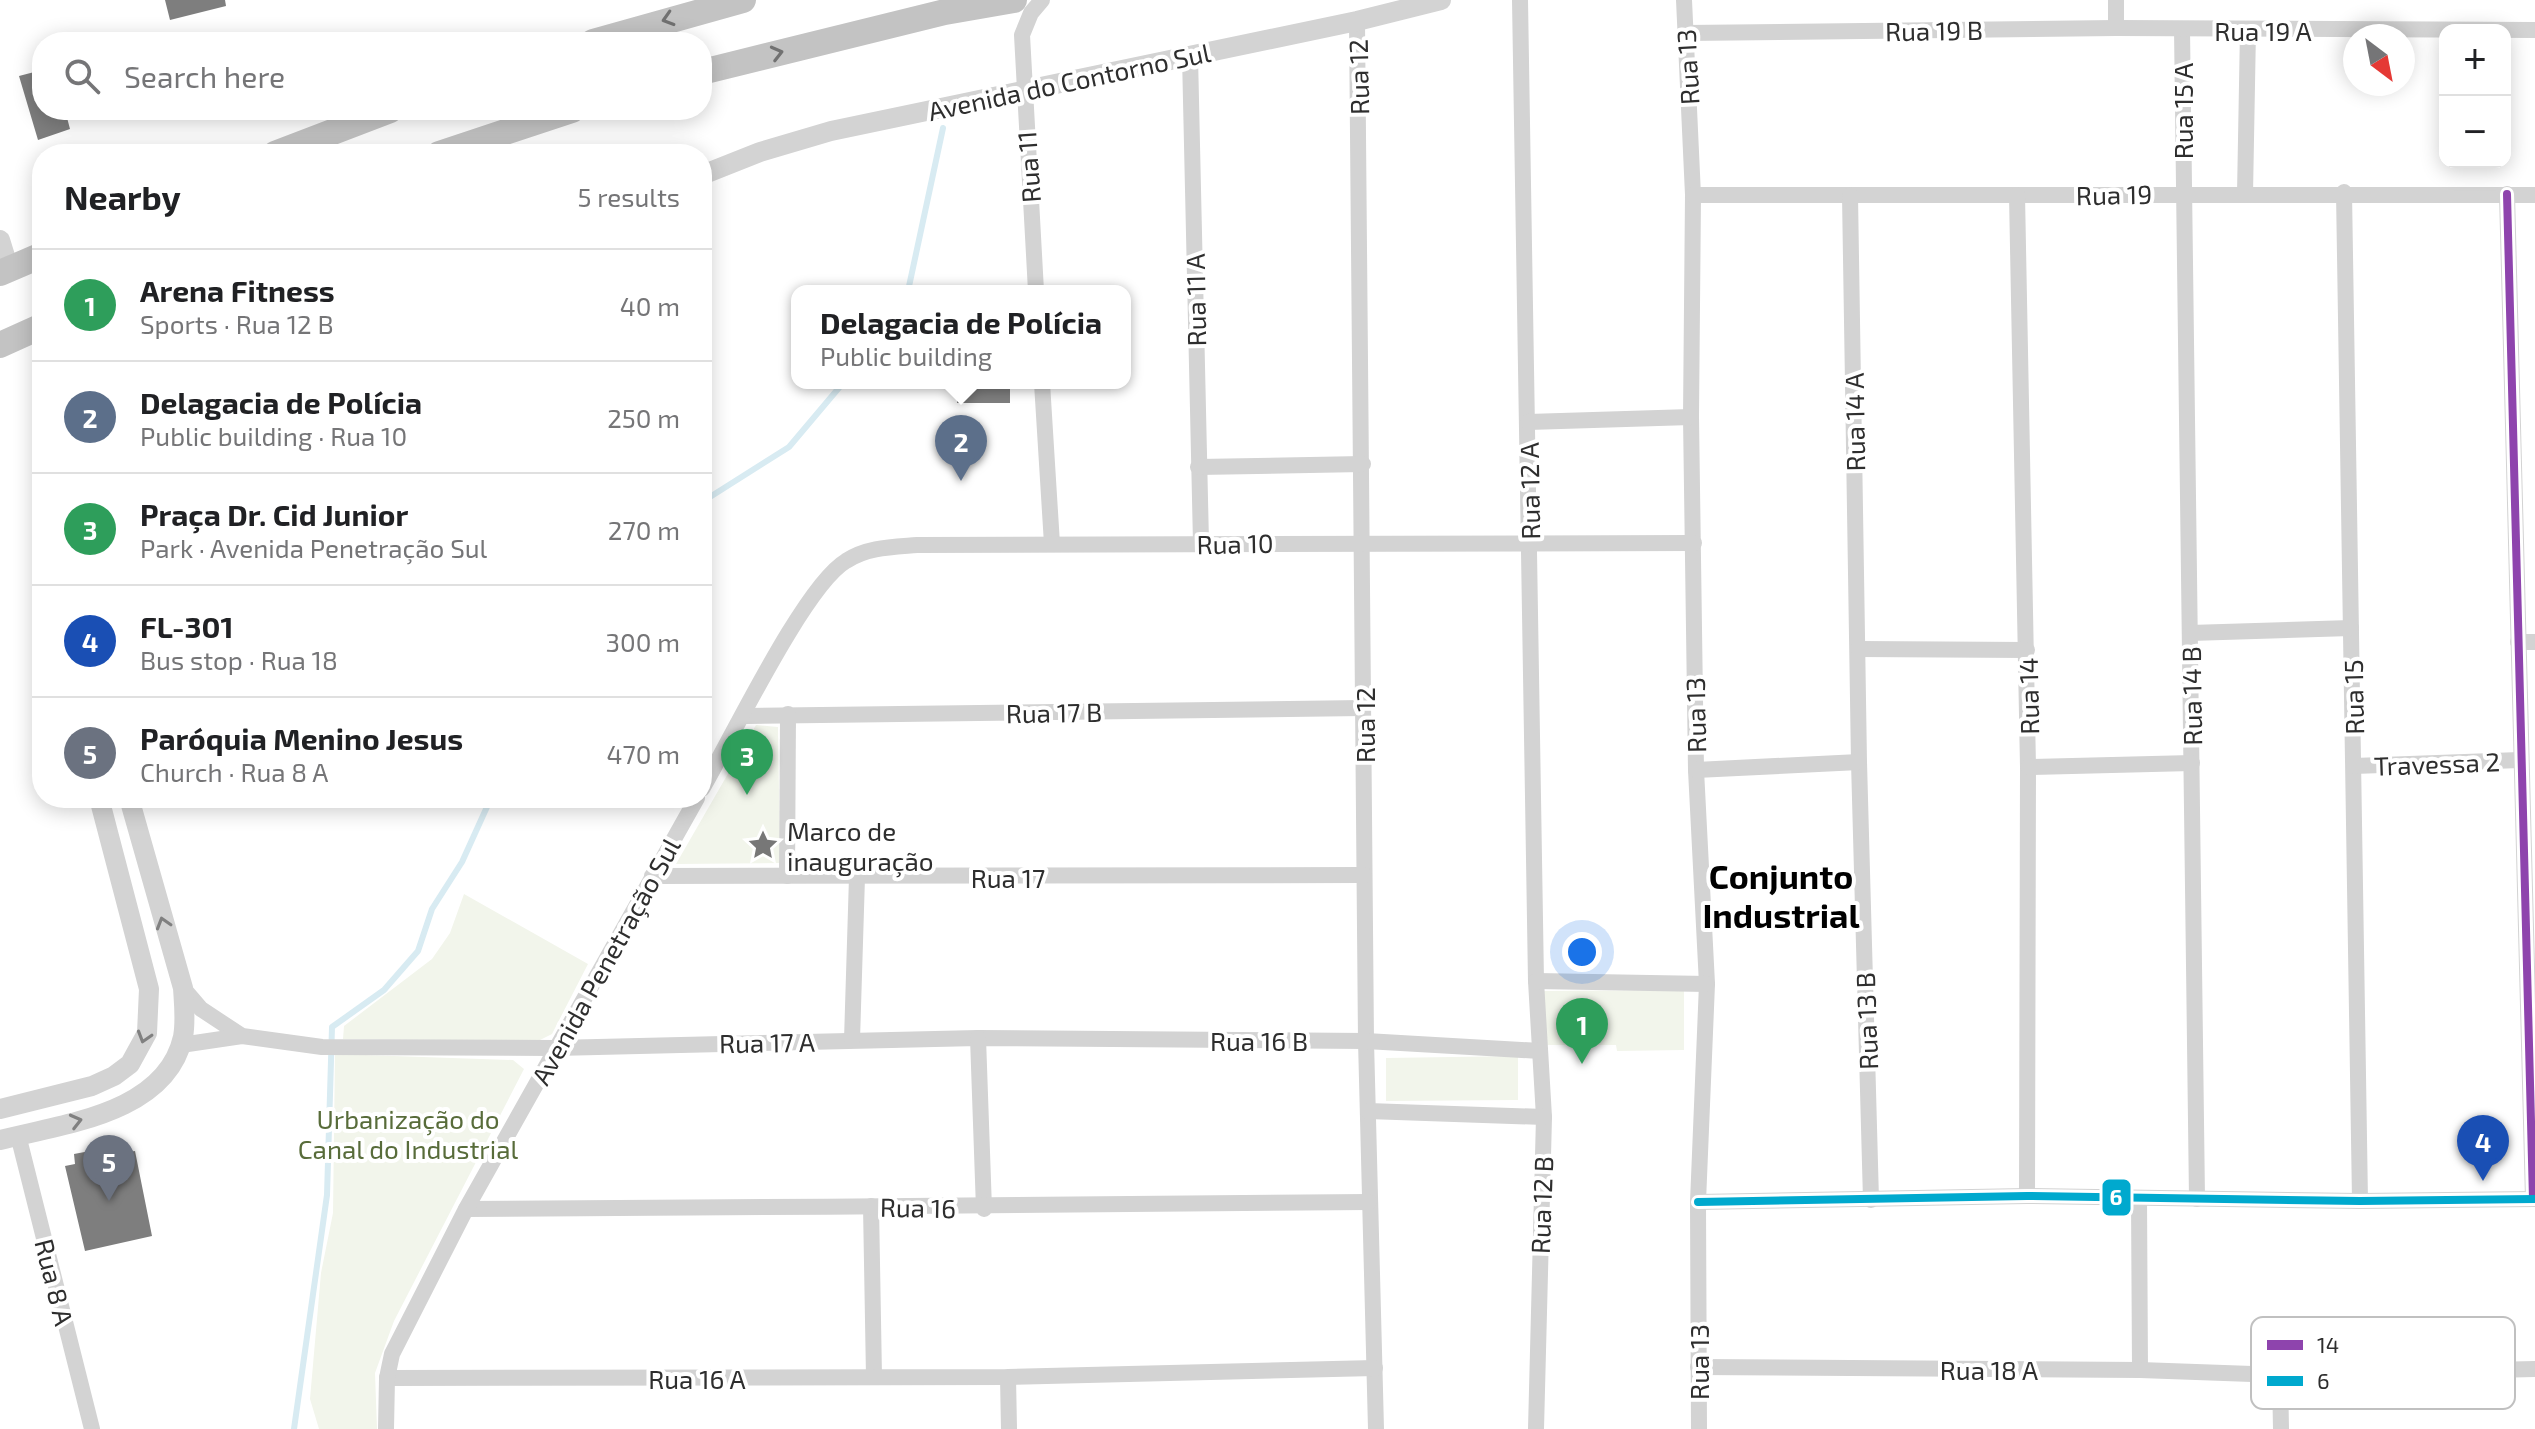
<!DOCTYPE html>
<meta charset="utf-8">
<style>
:root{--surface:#fff;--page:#f2f2f2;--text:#202124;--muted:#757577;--line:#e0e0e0;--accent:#db2777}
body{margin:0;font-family:"Exo 2",sans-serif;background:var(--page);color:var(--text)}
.controls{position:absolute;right:24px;top:24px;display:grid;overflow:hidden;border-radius:16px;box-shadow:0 4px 20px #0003}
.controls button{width:72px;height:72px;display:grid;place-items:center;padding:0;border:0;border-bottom:2px solid var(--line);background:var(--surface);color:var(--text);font:40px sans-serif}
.compass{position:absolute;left:2343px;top:24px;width:72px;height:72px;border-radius:50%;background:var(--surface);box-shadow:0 4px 20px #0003;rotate:148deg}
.you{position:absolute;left:1582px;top:952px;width:28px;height:28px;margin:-20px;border:6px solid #fff;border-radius:50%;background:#1a73e8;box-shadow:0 0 0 12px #1a73e833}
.badge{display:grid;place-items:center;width:52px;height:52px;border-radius:50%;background:var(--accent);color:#fff;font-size:26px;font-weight:700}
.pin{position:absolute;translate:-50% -66px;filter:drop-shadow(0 2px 4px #0008)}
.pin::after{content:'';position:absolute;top:42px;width:28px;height:24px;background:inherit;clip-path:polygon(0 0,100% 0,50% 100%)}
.popup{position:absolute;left:791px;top:285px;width:340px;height:104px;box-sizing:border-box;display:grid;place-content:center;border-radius:16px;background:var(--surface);filter:drop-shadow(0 2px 6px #0005);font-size:26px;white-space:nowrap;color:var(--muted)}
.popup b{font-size:30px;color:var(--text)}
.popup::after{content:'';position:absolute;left:50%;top:100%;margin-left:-16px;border:16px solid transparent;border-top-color:var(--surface)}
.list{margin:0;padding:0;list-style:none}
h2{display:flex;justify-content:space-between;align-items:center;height:104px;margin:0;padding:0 32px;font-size:34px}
h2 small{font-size:26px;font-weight:400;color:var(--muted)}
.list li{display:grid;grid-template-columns:52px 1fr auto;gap:24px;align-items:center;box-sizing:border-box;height:112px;padding:0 32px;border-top:2px solid var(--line)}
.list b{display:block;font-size:30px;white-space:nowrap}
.list p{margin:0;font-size:26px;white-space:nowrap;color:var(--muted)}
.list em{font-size:26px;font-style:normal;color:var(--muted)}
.icon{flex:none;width:44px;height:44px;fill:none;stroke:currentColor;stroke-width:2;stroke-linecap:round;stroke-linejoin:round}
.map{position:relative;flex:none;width:2535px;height:1429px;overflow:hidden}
.search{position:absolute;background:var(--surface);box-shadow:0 4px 20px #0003;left:32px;top:32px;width:680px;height:88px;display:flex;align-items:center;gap:20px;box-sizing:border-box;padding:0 28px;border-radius:32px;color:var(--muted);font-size:30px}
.panel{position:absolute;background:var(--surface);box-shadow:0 4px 20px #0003;left:32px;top:144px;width:680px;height:664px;border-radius:32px}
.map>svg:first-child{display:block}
.green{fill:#f2f5eb}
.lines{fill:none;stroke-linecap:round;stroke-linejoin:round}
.stream{stroke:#d8ebf2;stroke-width:6}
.building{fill:#7e7e7e}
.minor{stroke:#d3d3d3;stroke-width:16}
.tertiary{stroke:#d3d3d3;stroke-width:20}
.trunk{stroke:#c3c3c3;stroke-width:26}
.bus-1-casing{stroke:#fff;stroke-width:14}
.bus-2-casing{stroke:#fff;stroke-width:14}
.bus-1{stroke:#8e44ad;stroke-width:8}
.bus-2{stroke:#00a9ce;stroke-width:8}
.oneway{stroke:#717171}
.oneway2{stroke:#808080}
.labels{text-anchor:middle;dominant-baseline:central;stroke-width:8;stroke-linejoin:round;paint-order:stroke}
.street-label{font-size:26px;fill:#2e2e2e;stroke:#fff}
.poi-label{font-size:26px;fill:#2e2e2e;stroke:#fff;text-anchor:start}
.park-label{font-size:26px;fill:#586c3a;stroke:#fff}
.district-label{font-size:34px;font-weight:bold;fill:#000;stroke:#fff}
.key{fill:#fff;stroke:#c0c0c0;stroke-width:2}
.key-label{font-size:22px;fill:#2e2e2e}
.line-badge{stroke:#fff;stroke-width:3}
.badge-label{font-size:22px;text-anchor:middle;font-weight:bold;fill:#fff}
</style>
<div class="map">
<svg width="2535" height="1429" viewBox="0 0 2535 1429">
<rect width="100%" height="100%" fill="#fff"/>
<g class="green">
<polygon points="756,725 778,727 780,863 676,864"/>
<polygon points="464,894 588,964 552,1034 538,1041 343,1039 344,1026 432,959 450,933"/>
<polygon points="1684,990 1684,1050 1617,1051 1616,1045 1543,1045 1543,991"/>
<polygon points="335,1054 513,1060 524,1069 394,1321 375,1373 377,1429 319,1429 310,1399 321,1273 333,1213"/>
<polygon points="1518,1056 1518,1100 1386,1101 1386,1058"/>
</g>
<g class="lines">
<g class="stream">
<polyline points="908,291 943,128"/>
<polyline points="702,502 789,447 843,383"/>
<polyline points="294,1429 327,1195 332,1027 384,990 418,951 432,909 462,862 491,798"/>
</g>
</g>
<g class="building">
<polygon points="165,0 225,0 226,6 170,20"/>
<polygon points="42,70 42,110 65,110 70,129 38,140 19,76"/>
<rect x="957" y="383" width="53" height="20"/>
<polygon points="122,1145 123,1153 135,1151 152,1236 85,1251 65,1166 75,1164 74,1154"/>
</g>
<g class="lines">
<g class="minor">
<polyline points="1520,0 1536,981 1544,1117 1536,1429"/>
<polyline points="1684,0 1693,195 1691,417 1696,770 1707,984 1698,1202 1699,1429"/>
<polyline points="1357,21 1366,1041 1376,1429"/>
<polyline points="2116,28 2116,0"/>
<polyline points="2182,29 2197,1199"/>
<polyline points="1686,33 2116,28 2535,30"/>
<polyline points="1190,56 1201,543"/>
<polyline points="2344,192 2360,1201"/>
<polyline points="2245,194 2248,30"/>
<polyline points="2507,194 2533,1199"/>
<polyline points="1693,195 2535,195"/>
<polyline points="1850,195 1859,762 1871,1200"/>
<polyline points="2017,195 2028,767 2027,1196"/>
<polyline points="1036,291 1022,35 1031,13 1042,0"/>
<polyline points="1042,383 1052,544"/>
<polyline points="1528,422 1691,417"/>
<polyline points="1198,467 1363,464"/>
<polyline points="2190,633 2351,628"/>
<polyline points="2518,642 2535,642"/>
<polyline points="1858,649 2027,650"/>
<polyline points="744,716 1363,708"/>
<polyline points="2354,766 2520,760"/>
<polyline points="2028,767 2192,763"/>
<polyline points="1696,770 1859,762"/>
<path d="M702 789C731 740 804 586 846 561 867 547 893 547 917 545L1694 543"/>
<polyline points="652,876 1364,875"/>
<polyline points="787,876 788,714"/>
<polyline points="1536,981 1707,984"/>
<polyline points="183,988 201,1009 242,1036 322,1047 556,1048 978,1038 1366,1041 1540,1051"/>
<polyline points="978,1038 984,1209"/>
<polyline points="852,1040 857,877"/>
<polyline points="181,1045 242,1036"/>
<polyline points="1368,1111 1544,1117"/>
<polyline points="18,1135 92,1429"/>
<polyline points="2139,1198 2140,1370"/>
<polyline points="1698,1202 2027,1196 2360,1201 2535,1199"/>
<polyline points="871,1206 874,1377"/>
<path d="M466 1209C767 1206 1068 1207 1369 1202"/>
<polyline points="1698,1367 2140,1370 2280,1375 2535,1369"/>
<polyline points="2280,1375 2281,1429"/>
<polyline points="1008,1377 1009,1429"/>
<polyline points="387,1378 1008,1377 1375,1368"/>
<polyline points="386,1429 387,1378 392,1354 466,1209 697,798"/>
</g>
<g class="tertiary">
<polyline points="702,175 760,152 831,131 1357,21 1441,0"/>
<polyline points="0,240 9,269"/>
<polyline points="0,1109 92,1086 114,1076 130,1064 147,1033 149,989 99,798"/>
<path d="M0 1140C62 1124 166 1114 183 1037 186 1021 184 1004 183 988L129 798"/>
</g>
<g class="trunk">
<polyline points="593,42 743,0"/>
<polyline points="702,72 945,12 1014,0"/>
<polyline points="275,154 390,110"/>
<polyline points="439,154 572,110"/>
<polyline points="0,273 42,255"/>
<polyline points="0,345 42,326"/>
</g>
<g class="bus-1-casing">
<polyline id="bus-1" points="2507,194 2533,1199"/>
</g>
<g class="bus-2-casing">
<polyline id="bus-2" points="1698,1202 2027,1196 2360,1201 2535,1199"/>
</g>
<use href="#bus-1" class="bus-1"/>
<use href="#bus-2" class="bus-2"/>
</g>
<defs><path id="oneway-chevron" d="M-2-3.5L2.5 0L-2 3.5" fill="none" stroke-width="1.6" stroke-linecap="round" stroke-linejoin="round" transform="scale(2)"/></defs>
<g class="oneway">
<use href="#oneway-chevron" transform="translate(668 19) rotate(163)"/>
<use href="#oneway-chevron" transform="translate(777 53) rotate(-14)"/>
</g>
<g class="oneway2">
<use href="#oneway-chevron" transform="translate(163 923) rotate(-107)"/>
<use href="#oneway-chevron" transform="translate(144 1037) rotate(107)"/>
<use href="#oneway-chevron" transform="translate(76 1121) rotate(-14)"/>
</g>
<defs>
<g id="sight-bare" transform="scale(2.4)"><path d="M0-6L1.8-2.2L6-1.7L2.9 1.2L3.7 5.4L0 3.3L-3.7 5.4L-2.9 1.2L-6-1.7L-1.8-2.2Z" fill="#777" stroke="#fff" stroke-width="2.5" paint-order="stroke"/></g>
</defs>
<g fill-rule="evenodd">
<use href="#sight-bare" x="763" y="845"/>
</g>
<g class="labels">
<g class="street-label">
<text transform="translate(1934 30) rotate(-1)">Rua 19 B</text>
<text x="2263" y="30">Rua 19 A</text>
<text transform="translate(1687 67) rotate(-93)">Rua 13</text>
<text transform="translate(1358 77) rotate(-91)">Rua 12</text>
<text transform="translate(1069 81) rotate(-12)">Avenida do Contorno Sul</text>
<text transform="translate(2182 111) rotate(-90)">Rua 15 A</text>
<text transform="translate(1028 167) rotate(-94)">Rua 11</text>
<text transform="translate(2114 194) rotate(-1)">Rua 19</text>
<text transform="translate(1195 300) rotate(-91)">Rua 11 A</text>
<text transform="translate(1854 422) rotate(-91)">Rua 14 A</text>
<text transform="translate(1529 491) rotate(-91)">Rua 12 A</text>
<text transform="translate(1235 543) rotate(-1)">Rua 10</text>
<text transform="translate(2028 696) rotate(-91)">Rua 14</text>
<text transform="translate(2191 696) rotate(-91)">Rua 14 B</text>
<text transform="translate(2353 697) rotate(-91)">Rua 15</text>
<text transform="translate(1054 712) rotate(-1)">Rua 17 B</text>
<text transform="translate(1695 715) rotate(-91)">Rua 13</text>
<text transform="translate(1364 725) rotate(-90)">Rua 12</text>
<text transform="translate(2437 763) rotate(-2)">Travessa 2</text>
<text x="1008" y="877">Rua 17</text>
<text transform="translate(605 961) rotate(-61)">Avenida Penetração Sul</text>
<text transform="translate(1866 1021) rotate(-92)">Rua 13 B</text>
<text x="1259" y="1040">Rua 16 B</text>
<text transform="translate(767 1042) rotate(-1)">Rua 17 A</text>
<text transform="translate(1541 1205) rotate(-88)">Rua 12 B</text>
<text transform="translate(918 1207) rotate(1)">Rua 16</text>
<text transform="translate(55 1282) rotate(76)">Rua 8 A</text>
<text transform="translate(1698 1362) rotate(-90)">Rua 13</text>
<text x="1989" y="1369">Rua 18 A</text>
<text x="697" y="1378">Rua 16 A</text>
</g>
<g class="poi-label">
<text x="787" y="830">Marco de<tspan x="787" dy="30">inauguração</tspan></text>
</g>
<g class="park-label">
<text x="408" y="1118">Urbanização do<tspan x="408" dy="30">Canal do Industrial</tspan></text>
</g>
<g class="district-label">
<text x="1781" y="875">Conjunto<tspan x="1781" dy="39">Industrial</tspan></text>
</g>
</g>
<rect x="2251" y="1317" width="264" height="92" rx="12" class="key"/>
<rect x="2267" y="1340" width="36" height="10" fill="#8e44ad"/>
<rect x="2267" y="1376" width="36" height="10" fill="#00a9ce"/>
<g class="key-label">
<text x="2317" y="1353">14</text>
<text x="2317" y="1389">6</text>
</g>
<rect class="line-badge" x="2101" y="1178" width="31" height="39" rx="8" fill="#00a9ce"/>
<g class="badge-label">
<text x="2116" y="1205">6</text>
</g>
</svg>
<div class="controls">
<button>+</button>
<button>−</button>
</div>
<svg class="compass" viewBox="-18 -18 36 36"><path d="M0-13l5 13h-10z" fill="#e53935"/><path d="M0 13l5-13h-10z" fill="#757577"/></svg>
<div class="you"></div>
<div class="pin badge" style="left:1582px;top:1064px;background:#2e9e5b">1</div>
<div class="pin badge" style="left:961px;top:481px;background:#5c6f8a">2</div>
<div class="popup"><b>Delagacia de Polícia</b>Public building</div>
<div class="pin badge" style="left:747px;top:795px;background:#2e9e5b">3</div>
<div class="pin badge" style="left:2483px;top:1181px;background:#1a4fb4">4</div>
<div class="pin badge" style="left:109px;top:1201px;background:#6b7280">5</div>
<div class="search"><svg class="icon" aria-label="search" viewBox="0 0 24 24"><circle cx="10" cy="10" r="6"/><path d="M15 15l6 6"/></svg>Search here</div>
<section class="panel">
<h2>Nearby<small>5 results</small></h2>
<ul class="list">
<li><span class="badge" style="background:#2e9e5b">1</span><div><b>Arena Fitness</b><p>Sports · Rua 12 B</p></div><em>40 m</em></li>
<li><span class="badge" style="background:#5c6f8a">2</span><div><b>Delagacia de Polícia</b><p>Public building · Rua 10</p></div><em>250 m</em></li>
<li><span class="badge" style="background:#2e9e5b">3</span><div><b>Praça Dr. Cid Junior</b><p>Park · Avenida Penetração Sul</p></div><em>270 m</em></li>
<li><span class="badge" style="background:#1a4fb4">4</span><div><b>FL-301</b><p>Bus stop · Rua 18</p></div><em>300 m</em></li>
<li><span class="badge" style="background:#6b7280">5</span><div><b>Paróquia Menino Jesus</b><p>Church · Rua 8 A</p></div><em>470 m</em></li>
</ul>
</section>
</div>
